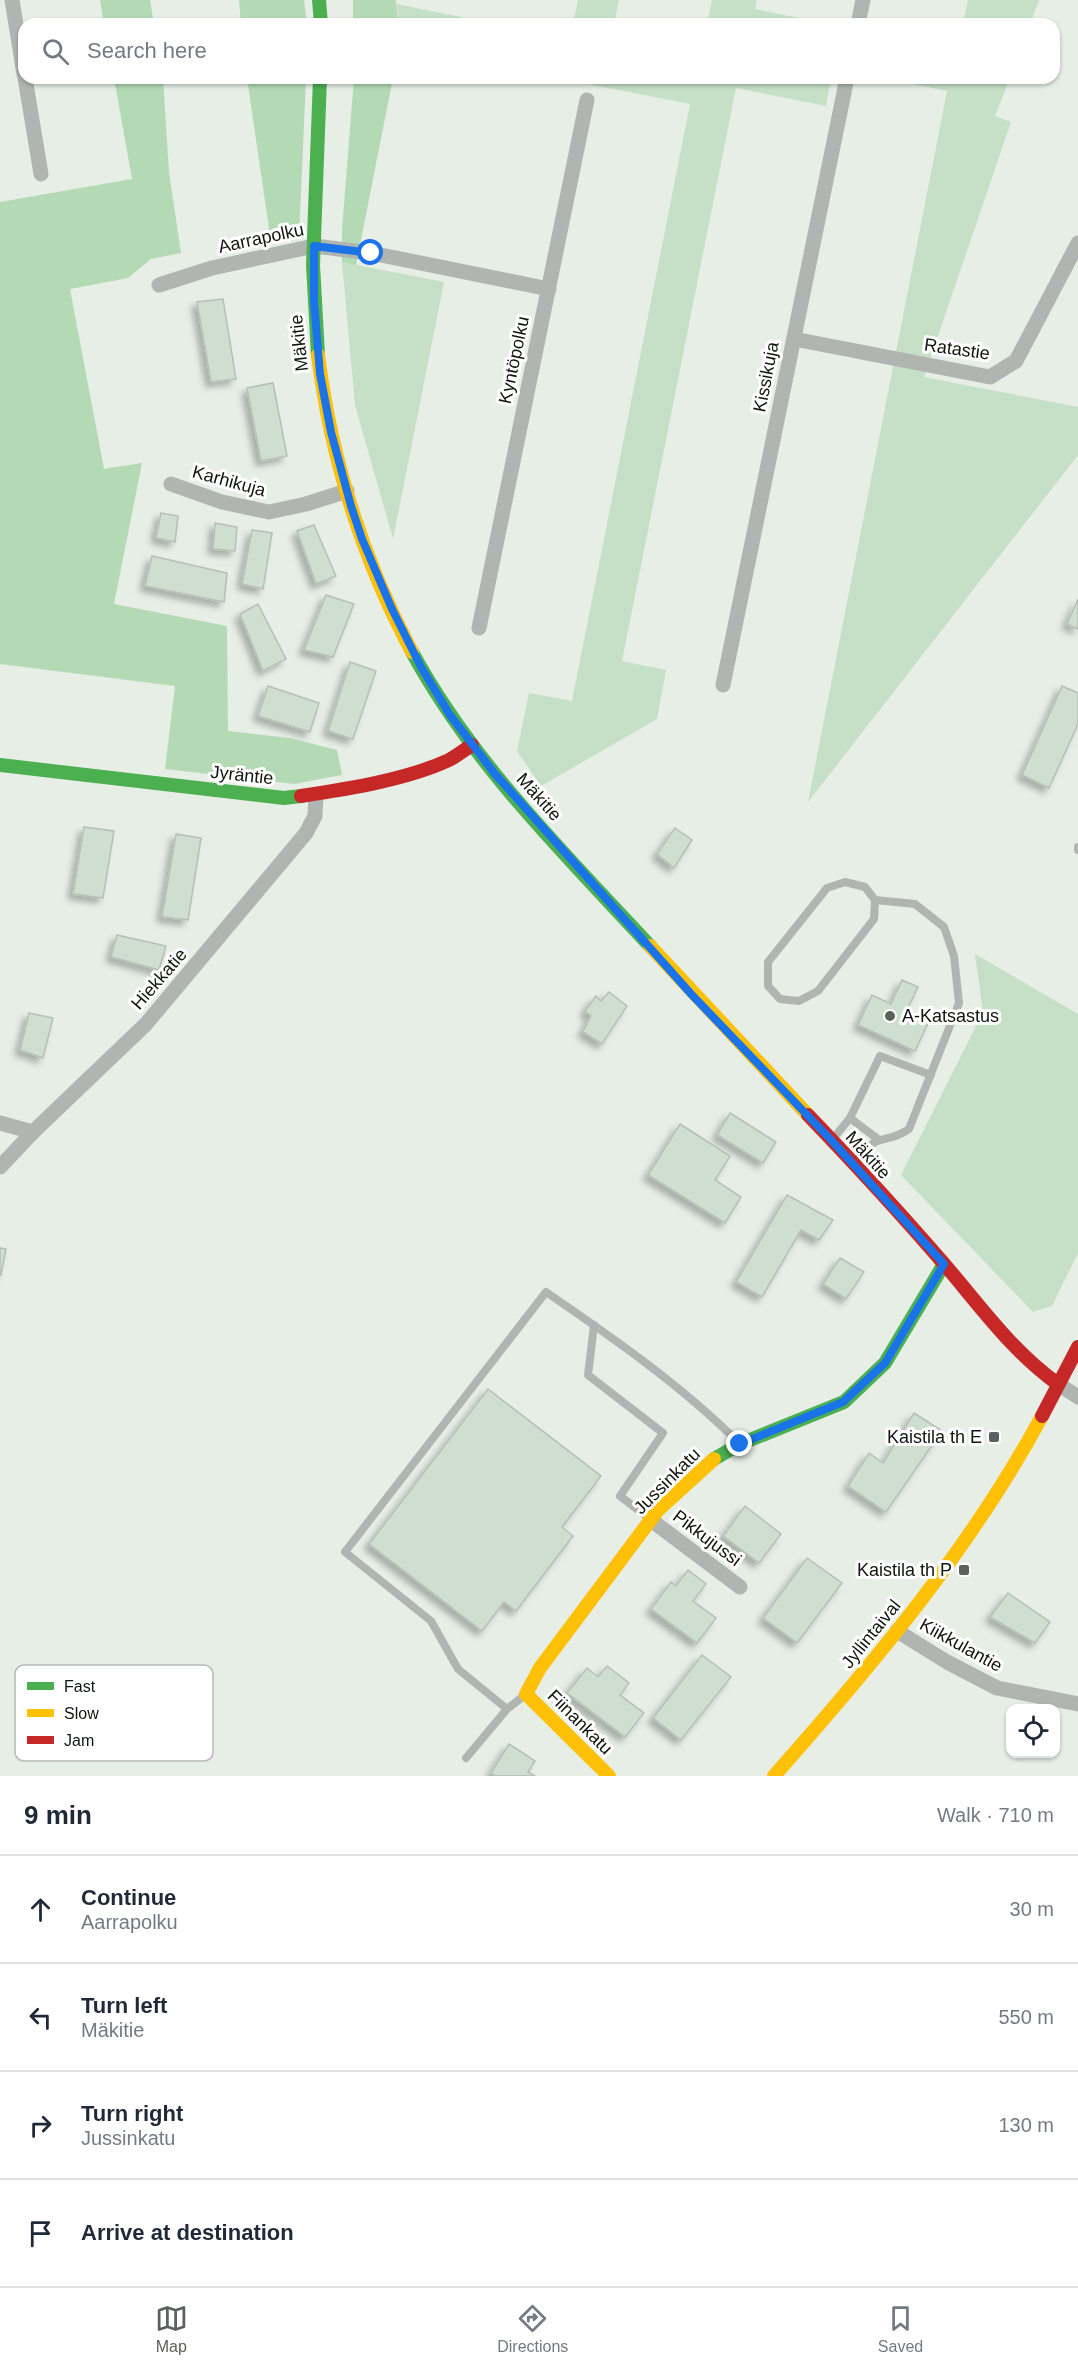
<!DOCTYPE html>
<meta charset="utf-8">
<style>
:root{--surface:#fff;--page:#f2f2f3;--text:#1f2937;--muted:#747a83;--line:#e0e1e3;--accent:#5b615b}
body{margin:0;font-family:Arial,sans-serif;background:var(--page);color:var(--text)}
.controls{position:absolute;right:18px;bottom:18px;display:grid;overflow:hidden;border-radius:12px;box-shadow:0 2px 4px #0004}
.controls button{width:54px;height:54px;display:grid;place-items:center;padding:0;border:0;border-bottom:2px solid var(--line);background:var(--surface);color:var(--text);font:30px sans-serif}
.stop{position:absolute;width:18px;height:18px;margin:-14px;border:4px solid #1a73e8;border-radius:50%;background:#fff}
.stop.end{background:#1a73e8;border-color:#fff;box-shadow:0 2px 6px #0008}
.list{margin:0;padding:0;list-style:none}
h2{display:flex;justify-content:space-between;align-items:center;height:78px;margin:0;padding:0 24px;font-size:26px}
h2 small{font-size:20px;font-weight:400;color:var(--muted)}
.list li{display:grid;grid-template-columns:39px 1fr auto;gap:18px;align-items:center;box-sizing:border-box;height:108px;padding:0 24px;border-top:2px solid var(--line)}
.list b{display:block;font-size:22px;white-space:nowrap}
.list p{margin:0;font-size:20px;white-space:nowrap;color:var(--muted)}
.list em{font-size:20px;font-style:normal;color:var(--muted)}
.icon{flex:none;width:33px;height:33px;fill:none;stroke:currentColor;stroke-width:2;stroke-linecap:round;stroke-linejoin:round}
.map{position:relative;flex:none;width:1078px;height:1776px;overflow:hidden}
.search{position:absolute;background:var(--surface);box-shadow:0 2px 4px #0004;left:18px;right:18px;top:18px;height:66px;display:flex;align-items:center;gap:15px;box-sizing:border-box;padding:0 21px;border-radius:18px;color:var(--muted);font-size:22px}
.sheet{height:510px;background:var(--surface)}
nav{display:flex;justify-content:space-around;align-items:center;box-sizing:border-box;height:84px;border-top:2px solid var(--line);background:var(--surface);font-size:16px;color:var(--muted)}
nav a{display:grid;justify-items:center;gap:3px}
nav .on{color:var(--accent)}
.map>svg:first-child{display:block}
.green{fill:#c6e0c7}
.forest{fill:#b3dab5}
.building{fill:#cedfcf;stroke:#b7beb7;stroke-width:1.5;filter:url(#shadow)}
.lines{fill:none;stroke-linecap:round;stroke-linejoin:round}
.lane{stroke:#b1b5b1;stroke-width:8}
.street{stroke:#b1b5b1;stroke-width:15}
.fast{stroke:#4caf50;stroke-width:14}
.slow{stroke:#ffc107;stroke-width:14}
.jam{stroke:#c62828;stroke-width:14}
.route{stroke:#1a73e8;stroke-width:8}
.poi-dot{fill:#5b615b;stroke:#fff;stroke-width:2}
.labels{text-anchor:middle;dominant-baseline:central;stroke-width:6;stroke-linejoin:round;paint-order:stroke}
.street-label{font-size:18px;fill:#101510;stroke:#fff}
.poi-label{font-size:18px;fill:#101510;stroke:#fff;text-anchor:end}
.key{fill:#fff;stroke:#b7b9b7;stroke-width:1.5}
.key-label{font-size:16px;fill:#101510}
</style>
<div class="map">
<svg width="1078" height="1776" viewBox="0 0 1078 1776">
<defs>
<filter id="shadow"><feDropShadow dx="-5" dy="5" stdDeviation="3" flood-color="#0004"/></filter>
</defs>
<rect width="100%" height="100%" fill="#e6eee6"/>
<g class="green">
<polygon points="578,0 619,0 614,24 573,24"/>
<polygon points="712,0 757,0 755,9 828,24 707,24"/>
<polygon points="968,0 1039,0 1030,24 963,24"/>
<polygon points="397,4 495,24 398,24"/>
<polygon points="557,78 831,78 826,106 736,88 622,661 666,670 657,719 541,786 517,751 529,693 572,701 690,104"/>
<polygon points="884,78 1010,78 995,116 1011,122 924,377 1078,407 1078,455 808,802 947,91"/>
<polygon points="342,262 444,282 393,539 355,405"/>
<polygon points="975,954 1078,1014 1078,1253 1052,1306 1033,1312 901,1175 983,1012"/>
</g>
<g class="forest">
<polygon points="100,0 150,0 154,24 104,24"/>
<polygon points="239,0 304,0 307,24 241,24"/>
<polygon points="353,0 396,0 398,24 353,24"/>
<polygon points="114,78 163,78 169,172 181,253 151,259 128,278 70,289 104,469 142,463 114,604 227,626 228,731 290,738 337,750 342,775 294,784 165,769 175,686 0,664 0,202 132,179"/>
<polygon points="247,78 306,78 299,240 271,242"/>
<polygon points="354,78 393,78 356,265 342,262 342,229"/>
</g>
<g class="building">
<polygon points="223,299 236,379 211,382 197,302"/>
<polygon points="273,383 287,456 261,461 247,388"/>
<polygon points="161,513 178,516 175,542 156,538"/>
<polygon points="215,523 237,527 235,551 213,549"/>
<polygon points="314,525 336,576 316,584 297,531"/>
<polygon points="252,530 272,533 263,589 242,584"/>
<polygon points="152,556 227,573 224,602 145,586"/>
<polygon points="326,595 354,604 333,657 304,650"/>
<polygon points="1078,599 1078,629 1067,624"/>
<polygon points="258,604 286,659 263,671 240,614"/>
<polygon points="350,662 376,671 353,739 328,731"/>
<polygon points="268,686 319,703 310,732 258,716"/>
<polygon points="1062,686 1078,693 1078,724 1049,788 1022,775"/>
<polygon points="84,827 114,831 103,898 73,894"/>
<polygon points="675,828 692,840 674,868 657,854"/>
<polygon points="176,834 201,838 188,920 162,917"/>
<polygon points="117,935 166,946 159,970 111,957"/>
<polygon points="902,980 918,987 907,1010 929,1021 915,1051 858,1025 872,995 891,1004"/>
<polygon points="609,992 627,1006 602,1044 583,1032 591,1016 585,1011 596,996 601,1001"/>
<polygon points="29,1013 53,1018 43,1058 20,1050"/>
<polygon points="730,1113 776,1142 763,1163 717,1135"/>
<polygon points="680,1124 730,1156 715,1180 741,1197 725,1223 648,1175"/>
<polygon points="787,1195 833,1220 819,1240 801,1230 762,1297 736,1282"/>
<polygon points="0,1248 6,1249 1,1275 0,1275"/>
<polygon points="840,1258 864,1272 846,1299 823,1284"/>
<polygon points="488,1389 601,1476 562,1527 573,1536 516,1611 504,1602 482,1631 369,1544"/>
<polygon points="914,1413 942,1431 886,1512 848,1486 869,1453 883,1463"/>
<polygon points="745,1506 781,1534 759,1563 723,1536"/>
<polygon points="807,1558 842,1583 797,1643 763,1618"/>
<polygon points="688,1570 706,1584 693,1601 716,1618 697,1643 651,1609 671,1582 676,1586"/>
<polygon points="1008,1593 1050,1622 1035,1643 990,1617"/>
<polygon points="702,1655 731,1677 681,1740 653,1718"/>
<polygon points="607,1666 629,1683 620,1695 644,1713 625,1737 567,1693 587,1668 598,1677"/>
<polygon points="509,1744 535,1761 528,1772 535,1776 495,1776 491,1773"/>
</g>
<g class="lines">
<g class="lane">
<polyline points="1078,847 1078,850"/>
<polyline points="832,1140 850,1118"/>
<polyline points="879,1140 850,1118 880,1056 931,1075"/>
<path d="M855 1163C861 1155 870 1142 881 1140 892 1137 899 1136 909 1129L959 1003 954 956 944 927 915 904 875 900 865 887 845 882 827 888 768 962V986L780 999 799 1001 818 991 874 919 875 900"/>
<polyline points="594,1325 588,1375 663,1433 620,1496 650,1519"/>
<path d="M507 1709 458 1669 431 1621 345 1552 546 1292C613 1338 681 1385 739 1443"/>
<polyline points="466,1758 507,1709 525,1695"/>
</g>
<g class="street">
<polyline points="12,0 24,74"/>
<polyline points="858,24 863,0"/>
<polyline points="25,78 41,174"/>
<polyline points="159,285 212,268 314,246 371,253 549,289"/>
<polyline points="794,339 990,377 1016,361 1078,243"/>
<polyline points="171,484 222,502 269,512 306,504 347,491"/>
<polyline points="479,628 587,100"/>
<polyline points="723,685 847,78"/>
<polyline points="0,1123 33,1132"/>
<polyline points="0,1167 33,1132 146,1024 306,833 315,816 316,795"/>
<polyline points="1058,1384 1078,1397"/>
<polyline points="651,1520 740,1587"/>
<polyline points="897,1631 947,1662 997,1688 1078,1704"/>
</g>
<g class="fast">
<polyline points="319,0 321,24"/>
<polyline points="318,355 313,265 320,78"/>
<path d="M412 652C473 764 564 853 650 946"/>
<polyline points="0,765 284,798 301,796"/>
<polyline points="714,1459 740,1444 844,1402 885,1363 944,1264"/>
</g>
<g class="slow">
<path d="M318 355C331 458 363 560 412 652"/>
<polyline points="650,946 808,1115"/>
<polyline points="609,1776 526,1694 540,1668 658,1510 714,1459"/>
<path d="M774 1776C873 1664 971 1548 1042 1416"/>
</g>
<g class="jam">
<path d="M301 796C347 789 406 780 449 760 457 756 464 750 472 745"/>
<path d="M808 1115C855 1164 901 1214 945 1265 981 1307 1012 1351 1058 1384"/>
<polyline points="1042,1416 1078,1347"/>
</g>
</g>
<g class="lines">
<polyline class="route" points="371,253 314,246 314,302 320,374 331,432 351,506 362,539 392,609 421,667 450,715 495,774 692,995 832,1141 944,1264 885,1363 843,1402 740,1444"/>
</g>
<g class="poi-dot">
<circle cx="890" cy="1016" r="6"/>
<rect x="988" y="1431" width="12" height="12" rx="3"/>
<rect x="958" y="1564" width="12" height="12" rx="3"/>
</g>
<g class="labels">
<g class="street-label">
<text transform="translate(261 238) rotate(-12)">Aarrapolku</text>
<text transform="translate(299 343) rotate(-96)">Mäkitie</text>
<text transform="translate(957 349) rotate(8)">Ratastie</text>
<text transform="translate(514 360) rotate(-78)">Kyntöpolku</text>
<text transform="translate(766 377) rotate(-79)">Kissikuja</text>
<text transform="translate(229 481) rotate(15)">Karhikuja</text>
<text transform="translate(242 775) rotate(6)">Jyräntie</text>
<text transform="translate(539 797) rotate(48)">Mäkitie</text>
<text transform="translate(159 979) rotate(-49)">Hiekkatie</text>
<text transform="translate(868 1155) rotate(48)">Mäkitie</text>
<text transform="translate(667 1481) rotate(-45)">Jussinkatu</text>
<text transform="translate(707 1538) rotate(37)">Pikkujussi</text>
<text transform="translate(871 1634) rotate(-51)">Jyllintaival</text>
<text transform="translate(961 1645) rotate(29)">Kiikkulantie</text>
<text transform="translate(580 1722) rotate(45)">Fiinankatu</text>
</g>
<g class="poi-label">
<text x="902" y="1016" text-anchor="start">A-Katsastus</text>
<text x="982" y="1437">Kaistila th E</text>
<text x="952" y="1570">Kaistila th P</text>
</g>
</g>
<rect x="15" y="1665" width="198" height="96" rx="9" class="key"/>
<rect x="27" y="1682" width="27" height="8" fill="#4caf50"/>
<rect x="27" y="1709" width="27" height="8" fill="#ffc107"/>
<rect x="27" y="1736" width="27" height="8" fill="#c62828"/>
<g class="key-label">
<text x="64" y="1692">Fast</text>
<text x="64" y="1719">Slow</text>
<text x="64" y="1746">Jam</text>
</g>
</svg>
<div class="controls">
<button><svg class="icon" aria-label="locate" viewBox="0 0 24 24"><circle cx="12" cy="12" r="6"/><path d="M12 2v4M12 18v4M2 12h4M18 12h4"/></svg></button>
</div>
<div class="stop" style="left:371px;top:253px"></div>
<div class="stop end" style="left:740px;top:1444px"></div>
<div class="search"><svg class="icon" aria-label="search" viewBox="0 0 24 24"><circle cx="10" cy="10" r="6"/><path d="M15 15l6 6"/></svg>Search here</div>
</div>
<section class="sheet">
<h2>9 min<small>Walk · 710 m</small></h2>
<ul class="list">
<li><svg class="icon" aria-label="ahead" viewBox="0 0 24 24"><path d="M12 20V5M6 11l6-6 6 6"/></svg><div><b>Continue</b><p>Aarrapolku</p></div><em>30 m</em></li>
<li><svg class="icon" aria-label="left" viewBox="0 0 24 24"><path d="M17 20v-9H6M10 6l-5 5 5 5"/></svg><div><b>Turn left</b><p>Mäkitie</p></div><em>550 m</em></li>
<li><svg class="icon" aria-label="right" viewBox="0 0 24 24"><path d="M7 20v-9h11M14 6l5 5-5 5"/></svg><div><b>Turn right</b><p>Jussinkatu</p></div><em>130 m</em></li>
<li><svg class="icon" aria-label="arrive" viewBox="0 0 24 24"><path d="M6 21V4h12l-3 4 3 4H6"/></svg><div><b>Arrive at destination</b></div></li>
</ul>
</section>
<nav>
<a class="on"><svg class="icon" aria-label="map" viewBox="0 0 24 24"><path d="M3 6l6-2 6 2 6-2v14l-6 2-6-2-6 2zM9 4v14M15 6v14"/></svg>Map</a>
<a><svg class="icon" aria-label="directions" viewBox="0 0 24 24"><path d="M12 3l9 9-9 9-9-9zM9 14v-3h6M13 9l2 2-2 2"/></svg>Directions</a>
<a><svg class="icon" aria-label="saved" viewBox="0 0 24 24"><path d="M7 4h10v16l-5-4-5 4z"/></svg>Saved</a>
</nav>
